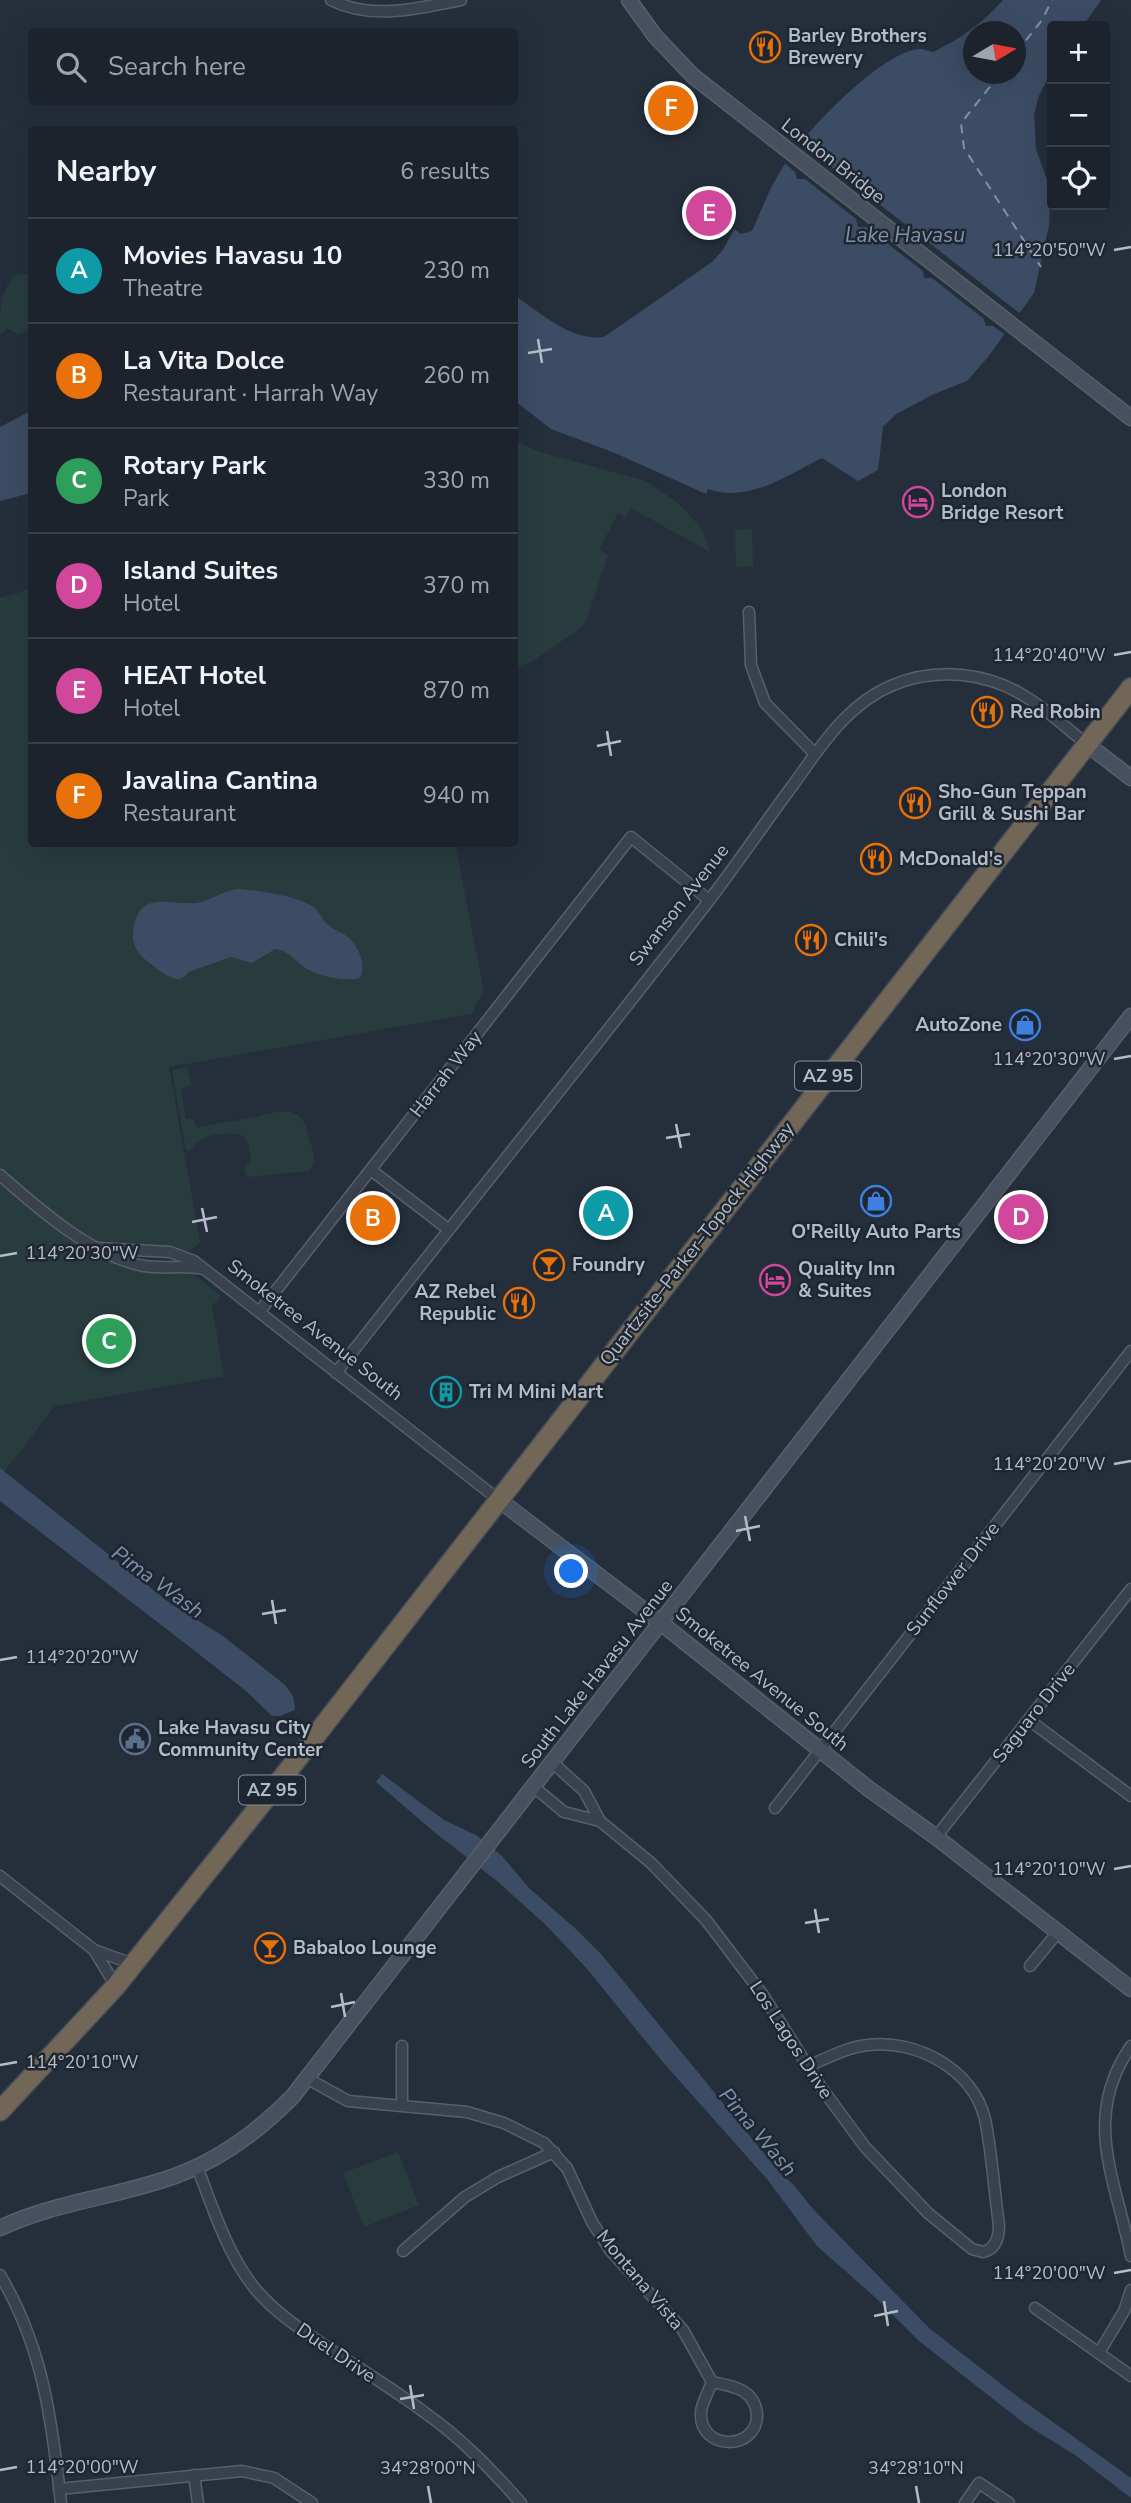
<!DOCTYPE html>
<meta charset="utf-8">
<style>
:root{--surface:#1c232d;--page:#252b35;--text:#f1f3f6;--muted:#a0a4aa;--line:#3a4049;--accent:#b45309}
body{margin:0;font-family:"Nunito Sans",sans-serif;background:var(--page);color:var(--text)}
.controls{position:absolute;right:21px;top:21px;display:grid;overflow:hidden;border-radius:7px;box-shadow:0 7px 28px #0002}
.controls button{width:63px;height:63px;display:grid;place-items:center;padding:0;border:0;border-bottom:2px solid var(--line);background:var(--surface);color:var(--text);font:35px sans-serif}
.compass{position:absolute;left:963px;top:21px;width:63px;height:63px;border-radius:50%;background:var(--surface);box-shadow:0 7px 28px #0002;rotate:80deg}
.you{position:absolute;left:572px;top:1572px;width:24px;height:24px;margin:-18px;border:5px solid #fff;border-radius:50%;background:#1a73e8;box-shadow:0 0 0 10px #1a73e833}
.badge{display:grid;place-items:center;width:46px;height:46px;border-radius:50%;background:var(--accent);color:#fff;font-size:23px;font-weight:700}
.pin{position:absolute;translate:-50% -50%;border:4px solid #fff;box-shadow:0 2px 7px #0006}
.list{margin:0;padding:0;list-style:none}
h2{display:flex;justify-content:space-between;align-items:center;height:91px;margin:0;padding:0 28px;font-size:30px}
h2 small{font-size:23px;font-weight:400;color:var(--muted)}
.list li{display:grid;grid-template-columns:46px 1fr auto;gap:21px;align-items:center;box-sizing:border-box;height:105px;padding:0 28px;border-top:2px solid var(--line)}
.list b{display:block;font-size:26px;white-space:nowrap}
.list p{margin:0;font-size:23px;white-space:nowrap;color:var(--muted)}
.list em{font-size:23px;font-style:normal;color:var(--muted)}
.icon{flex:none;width:38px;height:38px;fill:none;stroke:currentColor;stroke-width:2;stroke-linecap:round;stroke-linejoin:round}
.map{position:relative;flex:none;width:1131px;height:2503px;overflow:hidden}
.search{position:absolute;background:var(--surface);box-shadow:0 7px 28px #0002;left:28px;top:28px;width:490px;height:77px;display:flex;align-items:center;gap:18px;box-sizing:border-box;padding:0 24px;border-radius:7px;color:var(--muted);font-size:26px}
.panel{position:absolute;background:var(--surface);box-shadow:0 7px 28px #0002;left:28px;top:126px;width:490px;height:721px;border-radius:7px}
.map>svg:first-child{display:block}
.green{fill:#283c3e}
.water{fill:#3c4c64;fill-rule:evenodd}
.pier{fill:#252f3c}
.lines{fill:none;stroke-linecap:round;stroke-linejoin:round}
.ferry{stroke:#7e92ad;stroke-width:2;stroke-dasharray:9 7;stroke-linecap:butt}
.street-casing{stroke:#575f6a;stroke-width:13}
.secondary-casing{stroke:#575f6a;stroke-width:17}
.highway-casing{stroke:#444c57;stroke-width:22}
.street{stroke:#39414c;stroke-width:10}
.secondary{stroke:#47505f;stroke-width:14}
.highway{stroke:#726757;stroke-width:19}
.ticks{fill:none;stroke:#b5bcc7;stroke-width:2.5}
.labels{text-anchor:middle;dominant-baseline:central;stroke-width:5;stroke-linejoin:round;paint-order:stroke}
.shield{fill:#1e2631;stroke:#888f9a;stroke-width:2}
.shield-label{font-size:18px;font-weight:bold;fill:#b5bcc7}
.poi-label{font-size:19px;font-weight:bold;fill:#b5bcc7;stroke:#1e2631;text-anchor:start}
.street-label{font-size:19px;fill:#b5bcc7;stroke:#1e2631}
.water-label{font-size:21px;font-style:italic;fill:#7e92ad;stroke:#1e2631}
.ticks-label{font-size:18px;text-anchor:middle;fill:#b5bcc7;stroke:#1e2631;stroke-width:5;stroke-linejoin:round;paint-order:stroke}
</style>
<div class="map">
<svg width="1131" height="2503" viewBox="0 0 1131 2503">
<rect width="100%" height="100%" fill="#252f3c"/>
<g class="green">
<path d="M20 273 31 276V328L19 335 7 328 0 335C0 313 0 284 20 273Z"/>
<polygon points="515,441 540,452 646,481 678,503 702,529 710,552 631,508 625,518 618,513 599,550 608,555 587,619 582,627 530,663 515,667"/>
<polygon points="752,529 753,566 736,567 735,530"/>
<polygon points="31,589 32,844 455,844 484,991 471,1014 169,1067 200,1242 190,1251 97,1241 57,1215 0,1170 0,598"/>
<path d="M187 1067 192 1085 181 1089 186 1119 193 1118 197 1128C215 1123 229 1122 246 1119 261 1117 285 1105 299 1116 306 1122 307 1133 310 1141 313 1152 318 1162 309 1171L247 1177 244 1168 251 1160C249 1150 250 1137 238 1134 224 1133 197 1134 191 1150L186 1151 172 1070Z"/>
<polygon points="0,1180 104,1257 191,1272 221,1296 212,1306 224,1376 55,1406 0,1477"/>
<polygon points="398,2152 419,2205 364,2227 343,2173"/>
</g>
<g class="water">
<path d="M1003 0H1101L1083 26H1052V69L1038 98 1034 116 1036 149 1047 180 1050 198 1049 225 1034 293 988 357 967 381 934 394 896 414 883 427 878 470 858 481 822 458C785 476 750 503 708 489L706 494 615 453 551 429 515 401 514 295C541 313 570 341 604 337L712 262 723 250 734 229 741 234 752 231C762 209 771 184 785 164 804 133 885 47 922 49 923 49 932 52 933 52 960 39 983 23 1003 0ZM974 32H1016V74H974Z"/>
<polygon points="31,411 31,493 0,501 0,427"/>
<path d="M237 889C256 890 297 896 312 906 318 910 322 918 326 923 332 929 338 931 345 935 358 944 367 964 360 978 344 982 317 976 304 967 295 960 287 950 275 949L252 963 231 957 188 972C179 988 162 972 152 965 141 957 132 948 133 934 137 884 174 909 201 902 214 898 224 891 237 889Z"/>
<polygon points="0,1468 171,1604 223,1636 285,1685 293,1696 295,1710 280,1716 272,1716 246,1691 195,1651 0,1501"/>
<polygon points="382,1774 444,1820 476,1835 502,1856 529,1888 577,1930 602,1955 781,2174 793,2184 813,2209 929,2328 1014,2394 1131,2478 1131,2498 1075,2455 1025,2424 919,2341 877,2299 817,2246 767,2179 661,2060 588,1970 546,1925 497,1881 433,1831 376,1782"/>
</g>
<polygon class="pier" points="798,141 1022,315 1007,336 993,326 986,326 984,319 932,278 924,278 923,271 866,227 858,227 856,219 805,179 797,179 795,172 782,161"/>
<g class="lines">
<g class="ferry">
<polyline points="1016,53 1042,20 1052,0"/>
<polyline points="1000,74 961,123 964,148 1041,267"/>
</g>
<g class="street-casing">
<g id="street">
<path d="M331 0C373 21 418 8 461 0"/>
<polyline points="749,612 751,665 765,703 815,754"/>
<polyline points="371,1170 448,1229"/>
<path d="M0 1175C40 1210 92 1256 144 1266 164 1269 184 1265 203 1269"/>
<polyline points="97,1248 170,1252 194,1261 499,1500"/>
<polyline points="260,1311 631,837 709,900"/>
<path d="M336 1373C459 1215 586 1060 708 902 737 864 764 824 793 785 821 746 847 704 893 685 936 667 987 672 1026 697 1048 710 1067 729 1088 745"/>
<polyline points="1029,1720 1131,1796"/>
<path d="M553 1763 584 1791 600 1821 651 1863 706 1920 763 1995 821 2087 865 2147 928 2213 972 2249 983 2252C996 2249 999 2237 999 2225 994 2190 992 2153 985 2119 973 2069 916 2039 868 2045 847 2047 828 2058 808 2066"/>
<polyline points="534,1787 564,1812 600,1821"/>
<polyline points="775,1808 1131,1351"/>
<polyline points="936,1837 1131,1589"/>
<polyline points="0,1876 94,1950 116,1986"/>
<polyline points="94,1950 133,1964"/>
<polyline points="1030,1966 1058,1932"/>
<polyline points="402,2046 402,2106"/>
<path d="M1131 2046C1081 2118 1116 2180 1131 2256"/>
<path d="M308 2079 348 2101 467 2112 504 2123 544 2143 567 2168 592 2222 610 2250 683 2330 712 2382C722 2384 735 2386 743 2391 751 2396 756 2404 757 2414 758 2452 698 2451 701 2412 702 2402 709 2391 712 2382"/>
<path d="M197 2167C214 2210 227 2255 257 2291 277 2314 302 2330 327 2347 360 2369 393 2389 424 2412 461 2438 491 2469 521 2503"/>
<polyline points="403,2251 465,2197 498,2177 554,2152"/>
<path d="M0 2275C43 2347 52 2421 61 2503"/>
<polyline points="1035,2308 1131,2376"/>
<polyline points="1099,2353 1124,2311 1131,2290"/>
<polyline points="194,2475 198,2503"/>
<polyline points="59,2489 242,2471 274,2478 312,2503"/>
<polyline points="965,2503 979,2483 1009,2503"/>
</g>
</g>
<g class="secondary-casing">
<g id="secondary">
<polyline points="629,0 655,36 693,76 1131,418"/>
<polyline points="1088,745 1131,778"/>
<polyline points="499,1500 661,1623 869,1789 936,1837 1131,1989"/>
<path d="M0 2228C55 2202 117 2197 175 2176 221 2159 259 2131 293 2096L1131 1016"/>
</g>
</g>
<g class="highway-casing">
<polyline id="highway" points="0,2111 116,1986 306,1748 1131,688"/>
</g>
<use href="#street" class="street"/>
<use href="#secondary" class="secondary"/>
<use href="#highway" class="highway"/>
</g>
<path class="ticks" d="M1114 250 1131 247M538 339 542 363M528 353 552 349M1114 655 1131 652M607 731 611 756M597 746 621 741M1114 1059 1131 1056M676 1124 681 1148M666 1138 690 1134M202 1208 207 1232M192 1222 217 1217M0 1256 17 1253M1114 1464 1131 1461M745 1516 750 1541M736 1531 760 1526M272 1600 276 1624M262 1614 286 1610M0 1660 17 1657M1114 1869 1131 1866M815 1909 819 1933M805 1923 829 1919M341 1993 345 2017M331 2007 355 2002M0 2065 17 2062M1114 2273 1131 2270M884 2301 888 2326M874 2316 898 2311M410 2385 414 2409M400 2399 424 2395M0 2470 17 2467M428 2486 431 2503M916 2486 919 2503"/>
<defs>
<g id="restaurant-ring" transform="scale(1.575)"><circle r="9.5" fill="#1e2631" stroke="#e8710a" stroke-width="1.5"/><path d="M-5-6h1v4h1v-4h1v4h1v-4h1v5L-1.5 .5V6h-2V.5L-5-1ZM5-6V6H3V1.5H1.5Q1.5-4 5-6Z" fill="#e8710a"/></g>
<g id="hotel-ring" transform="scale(1.575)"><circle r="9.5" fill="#1e2631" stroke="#d1479c" stroke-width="1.5"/><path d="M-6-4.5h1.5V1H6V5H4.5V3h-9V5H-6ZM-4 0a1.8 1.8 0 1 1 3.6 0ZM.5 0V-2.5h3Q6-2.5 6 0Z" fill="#d1479c"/></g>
<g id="shop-ring" transform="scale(1.575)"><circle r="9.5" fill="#1e2631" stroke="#3f7fe0" stroke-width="1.5"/><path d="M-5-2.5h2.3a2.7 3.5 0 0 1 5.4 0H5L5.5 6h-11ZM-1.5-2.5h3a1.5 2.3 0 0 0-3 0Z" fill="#3f7fe0"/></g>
<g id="bar-ring" transform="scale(1.575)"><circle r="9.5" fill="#1e2631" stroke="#e8710a" stroke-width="1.5"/><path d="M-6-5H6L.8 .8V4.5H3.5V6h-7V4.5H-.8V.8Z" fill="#e8710a"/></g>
<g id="building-ring" transform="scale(1.575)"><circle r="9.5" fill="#1e2631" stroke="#0f9aa8" stroke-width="1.5"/><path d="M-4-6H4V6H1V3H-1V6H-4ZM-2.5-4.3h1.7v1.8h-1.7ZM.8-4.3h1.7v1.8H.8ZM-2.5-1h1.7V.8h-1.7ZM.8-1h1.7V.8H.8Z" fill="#0f9aa8"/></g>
<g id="civic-ring" transform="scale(1.575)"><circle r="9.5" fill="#1e2631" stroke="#5c6f8a" stroke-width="1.5"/><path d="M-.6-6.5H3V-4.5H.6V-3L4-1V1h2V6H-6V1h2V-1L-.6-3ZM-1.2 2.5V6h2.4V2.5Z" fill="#5c6f8a"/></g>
</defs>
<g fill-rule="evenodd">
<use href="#restaurant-ring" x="765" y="47"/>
<use href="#hotel-ring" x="918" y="502"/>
<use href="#restaurant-ring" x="987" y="712"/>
<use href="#restaurant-ring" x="915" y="803"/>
<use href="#restaurant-ring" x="876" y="859"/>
<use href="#restaurant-ring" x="811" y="940"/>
<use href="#shop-ring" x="1025" y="1025"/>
<use href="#shop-ring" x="876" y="1201"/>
<use href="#bar-ring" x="549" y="1265"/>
<use href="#hotel-ring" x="775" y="1280"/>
<use href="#restaurant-ring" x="519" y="1303"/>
<use href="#building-ring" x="446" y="1392"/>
<use href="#civic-ring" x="135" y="1739"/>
<use href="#bar-ring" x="270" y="1948"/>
</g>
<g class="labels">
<g class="shield">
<rect x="795" y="1061.5" width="66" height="29" rx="5"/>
<rect x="239" y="1775.5" width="66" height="29" rx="5"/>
</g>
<g class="shield-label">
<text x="828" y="1076">AZ 95</text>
<text x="272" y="1790">AZ 95</text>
</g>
<g class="poi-label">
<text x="788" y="36">Barley Brothers<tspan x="788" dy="22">Brewery</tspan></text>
<text x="941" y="491">London<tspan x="941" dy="22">Bridge Resort</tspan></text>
<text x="1010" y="712">Red Robin</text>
<text x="938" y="792">Sho-Gun Teppan<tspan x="938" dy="22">Grill &amp; Sushi Bar</tspan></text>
<text x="899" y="859">McDonald's</text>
<text x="834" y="940">Chili's</text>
<text x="1002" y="1025" text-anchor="end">AutoZone</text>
<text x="876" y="1232" text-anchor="middle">O'Reilly Auto Parts</text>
<text x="572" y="1265">Foundry</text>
<text x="798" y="1269">Quality Inn<tspan x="798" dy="22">&amp; Suites</tspan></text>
<text x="496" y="1292" text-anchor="end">AZ Rebel<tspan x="496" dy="22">Republic</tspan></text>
<text x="469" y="1392">Tri M Mini Mart</text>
<text x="158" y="1728">Lake Havasu City<tspan x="158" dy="22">Community Center</tspan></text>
<text x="293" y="1948">Babaloo Lounge</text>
</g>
<g class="street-label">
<text transform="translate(833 161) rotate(38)">London Bridge</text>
<text transform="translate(679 905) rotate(-52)">Swanson Avenue</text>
<text transform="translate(446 1074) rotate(-52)">Harrah Way</text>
<text transform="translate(697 1244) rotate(-52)">Quartzsite–Parker–Topock Highway</text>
<text transform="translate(315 1330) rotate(38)">Smoketree Avenue South</text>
<text transform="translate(953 1579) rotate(-52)">Sunflower Drive</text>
<text transform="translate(597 1674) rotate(-52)">South Lake Havasu Avenue</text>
<text transform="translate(762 1679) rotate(39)">Smoketree Avenue South</text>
<text transform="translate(1034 1713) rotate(-52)">Saguaro Drive</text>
<text transform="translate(791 2040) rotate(57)">Los Lagos Drive</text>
<text transform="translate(640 2280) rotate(50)">Montana Vista</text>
<text transform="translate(336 2353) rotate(34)">Duel Drive</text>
</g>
<g class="water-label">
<text x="905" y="235">Lake Havasu</text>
<text transform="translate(158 1582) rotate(36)">Pima Wash</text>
<text transform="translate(758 2132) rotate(50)">Pima Wash</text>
</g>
</g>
<g class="ticks-label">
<text x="1049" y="256">114°20'50"W</text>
<text x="1049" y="661">114°20'40"W</text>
<text x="1049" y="1065">114°20'30"W</text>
<text x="82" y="1259">114°20'30"W</text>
<text x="1049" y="1470">114°20'20"W</text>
<text x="82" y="1663">114°20'20"W</text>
<text x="1049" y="1875">114°20'10"W</text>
<text x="82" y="2068">114°20'10"W</text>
<text x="1049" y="2279">114°20'00"W</text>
<text x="82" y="2473">114°20'00"W</text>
<text x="428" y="2474">34°28'00"N</text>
<text x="916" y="2474">34°28'10"N</text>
</g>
</svg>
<div class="controls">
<button>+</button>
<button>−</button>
<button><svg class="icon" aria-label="locate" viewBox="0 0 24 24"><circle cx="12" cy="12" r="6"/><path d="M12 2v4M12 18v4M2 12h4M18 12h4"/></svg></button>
</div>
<svg class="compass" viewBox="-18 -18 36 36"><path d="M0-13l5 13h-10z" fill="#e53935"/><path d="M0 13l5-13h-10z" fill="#a0a4aa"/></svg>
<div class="you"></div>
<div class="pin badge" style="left:606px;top:1213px;background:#0f9aa8">A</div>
<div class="pin badge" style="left:373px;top:1218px;background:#e8710a">B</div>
<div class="pin badge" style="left:109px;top:1341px;background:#2e9e5b">C</div>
<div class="pin badge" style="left:1021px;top:1217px;background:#d1479c">D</div>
<div class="pin badge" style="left:709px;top:213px;background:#d1479c">E</div>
<div class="pin badge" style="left:671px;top:108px;background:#e8710a">F</div>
<div class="search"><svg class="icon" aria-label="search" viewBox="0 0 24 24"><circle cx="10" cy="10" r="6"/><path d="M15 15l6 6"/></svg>Search here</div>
<section class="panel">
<h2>Nearby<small>6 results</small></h2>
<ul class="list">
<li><span class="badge" style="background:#0f9aa8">A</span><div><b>Movies Havasu 10</b><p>Theatre</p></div><em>230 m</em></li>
<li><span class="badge" style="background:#e8710a">B</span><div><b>La Vita Dolce</b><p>Restaurant · Harrah Way</p></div><em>260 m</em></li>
<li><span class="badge" style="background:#2e9e5b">C</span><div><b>Rotary Park</b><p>Park</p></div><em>330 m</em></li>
<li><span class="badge" style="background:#d1479c">D</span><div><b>Island Suites</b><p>Hotel</p></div><em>370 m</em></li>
<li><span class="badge" style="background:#d1479c">E</span><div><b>HEAT Hotel</b><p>Hotel</p></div><em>870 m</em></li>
<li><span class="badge" style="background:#e8710a">F</span><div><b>Javalina Cantina</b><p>Restaurant</p></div><em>940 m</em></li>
</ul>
</section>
</div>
